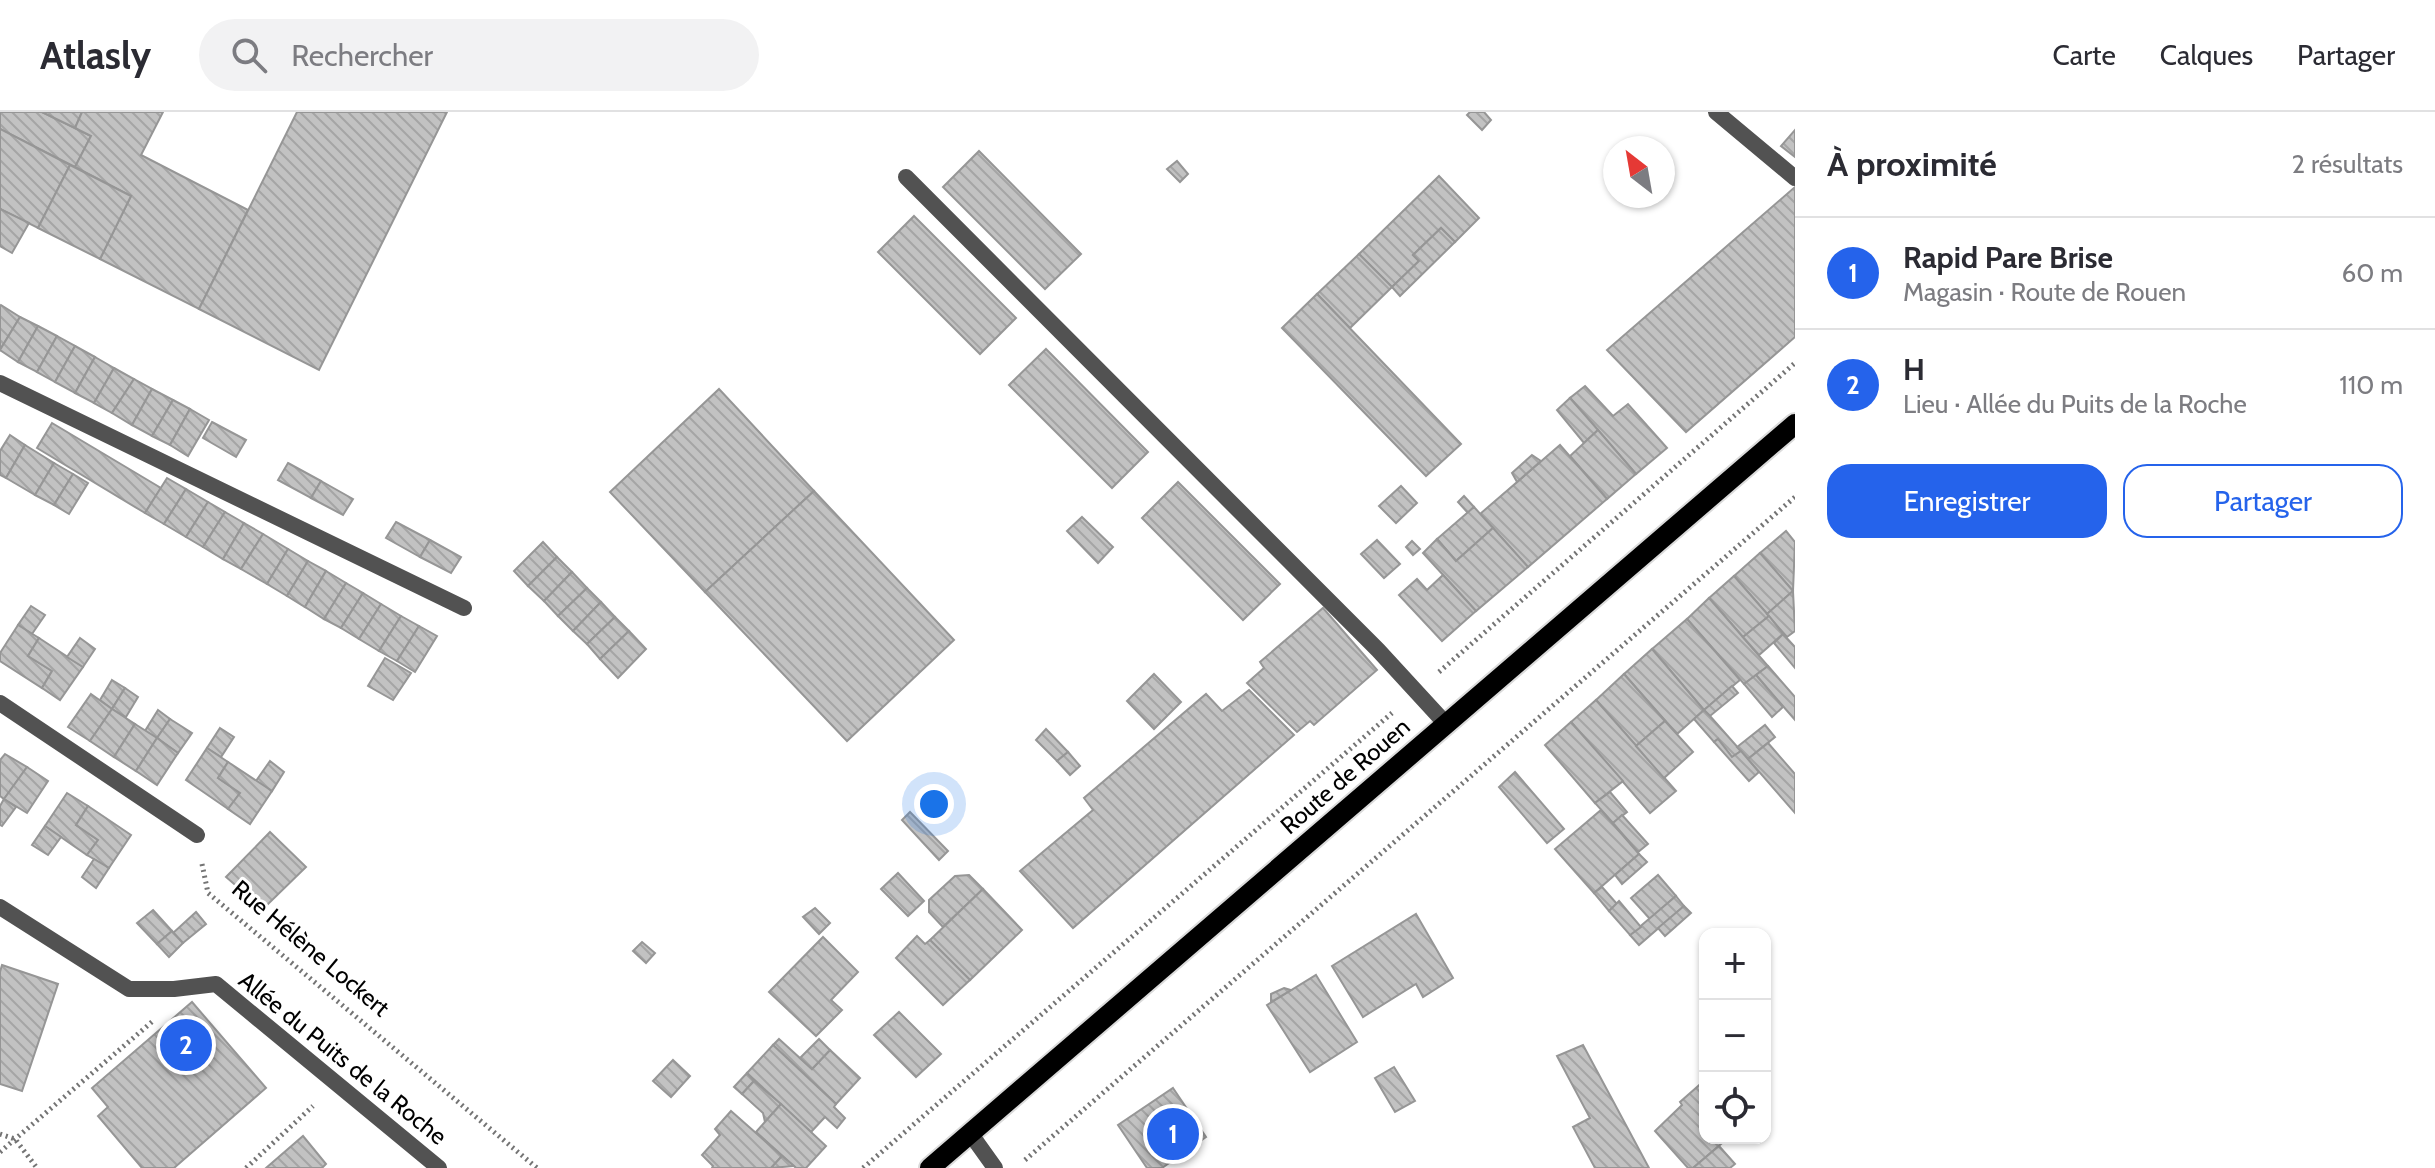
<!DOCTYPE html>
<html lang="fr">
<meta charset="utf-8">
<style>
:root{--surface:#fff;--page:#f2f2f3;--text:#2b2b33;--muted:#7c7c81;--line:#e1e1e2;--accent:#2563eb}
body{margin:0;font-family:Cabin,sans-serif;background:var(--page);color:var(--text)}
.controls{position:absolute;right:24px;bottom:24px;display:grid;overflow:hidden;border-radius:16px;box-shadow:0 2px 6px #0004}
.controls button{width:72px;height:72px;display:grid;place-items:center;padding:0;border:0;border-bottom:2px solid var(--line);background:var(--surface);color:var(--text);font:40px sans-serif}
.compass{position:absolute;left:1603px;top:24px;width:72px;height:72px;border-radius:50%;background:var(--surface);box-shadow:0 2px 6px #0004;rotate:329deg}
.you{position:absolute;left:934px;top:692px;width:28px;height:28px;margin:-20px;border:6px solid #fff;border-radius:50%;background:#1a73e8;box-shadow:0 0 0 12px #1a73e833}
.badge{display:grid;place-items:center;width:52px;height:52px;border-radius:50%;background:var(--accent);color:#fff;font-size:26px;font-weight:700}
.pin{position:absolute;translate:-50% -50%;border:4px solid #fff;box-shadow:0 2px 8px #0006}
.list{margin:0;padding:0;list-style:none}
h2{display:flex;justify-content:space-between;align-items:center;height:104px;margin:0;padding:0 32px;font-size:34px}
h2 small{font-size:26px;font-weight:400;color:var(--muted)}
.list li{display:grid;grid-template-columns:52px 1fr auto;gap:24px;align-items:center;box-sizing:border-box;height:112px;padding:0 32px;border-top:2px solid var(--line)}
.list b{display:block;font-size:30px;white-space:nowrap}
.list p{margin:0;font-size:26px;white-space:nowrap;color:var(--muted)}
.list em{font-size:26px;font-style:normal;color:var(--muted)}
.actions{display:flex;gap:16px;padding:24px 32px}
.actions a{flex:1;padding:18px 0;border:2px solid var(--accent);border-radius:24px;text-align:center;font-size:28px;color:var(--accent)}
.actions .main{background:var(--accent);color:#fff}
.icon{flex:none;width:44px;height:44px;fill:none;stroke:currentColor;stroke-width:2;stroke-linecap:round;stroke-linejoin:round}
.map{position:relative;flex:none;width:1795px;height:1056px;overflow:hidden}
header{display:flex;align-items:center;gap:48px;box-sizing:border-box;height:112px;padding:0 40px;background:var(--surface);border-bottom:2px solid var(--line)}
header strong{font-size:38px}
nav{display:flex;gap:44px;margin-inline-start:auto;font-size:28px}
.search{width:560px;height:72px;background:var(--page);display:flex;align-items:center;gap:20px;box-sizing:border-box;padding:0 28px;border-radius:44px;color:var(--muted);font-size:30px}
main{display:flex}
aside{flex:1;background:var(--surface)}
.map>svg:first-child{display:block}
.building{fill:url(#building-back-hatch);stroke:#969696;stroke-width:2}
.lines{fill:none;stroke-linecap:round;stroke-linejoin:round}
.primary-casing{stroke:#dbdbdb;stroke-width:24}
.path{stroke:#747474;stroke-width:5;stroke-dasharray:2 4;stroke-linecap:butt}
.service{stroke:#525252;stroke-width:16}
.minor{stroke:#525252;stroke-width:16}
.primary{stroke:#000;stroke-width:20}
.labels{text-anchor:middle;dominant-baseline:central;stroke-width:6;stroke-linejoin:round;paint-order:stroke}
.street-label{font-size:24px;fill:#000;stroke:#fff}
</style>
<header>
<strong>Atlasly</strong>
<div class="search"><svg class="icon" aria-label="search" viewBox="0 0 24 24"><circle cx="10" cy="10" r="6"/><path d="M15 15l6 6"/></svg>Rechercher</div>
<nav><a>Carte</a><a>Calques</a><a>Partager</a></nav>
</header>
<main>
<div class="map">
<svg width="1795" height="1056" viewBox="0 0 1795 1056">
<defs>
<pattern id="building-back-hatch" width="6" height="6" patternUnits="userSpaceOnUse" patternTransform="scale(2)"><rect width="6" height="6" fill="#c2c2c2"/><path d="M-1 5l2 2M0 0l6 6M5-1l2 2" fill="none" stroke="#a5a5a5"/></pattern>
</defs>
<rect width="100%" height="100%" fill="#fff"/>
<g class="building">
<polygon points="0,0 42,0 91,24 75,55 0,17"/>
<polygon points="42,0 82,0 75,16"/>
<polygon points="82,0 163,0 141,43 248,98 199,197 100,147 131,84 75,55 91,24 75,16"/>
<polygon points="297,0 447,0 319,258 199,197"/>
<polygon points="1470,0 1484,0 1491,8 1482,18 1467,3"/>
<polygon points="0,17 70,53 38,116 0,97"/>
<polygon points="1795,18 1795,45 1781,34"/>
<polygon points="979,39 1081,142 1045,177 943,75"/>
<polygon points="1177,49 1188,62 1180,70 1167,57"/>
<polygon points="70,53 131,84 100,147 38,116"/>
<polygon points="1439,64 1479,106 1455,130 1441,116 1413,143 1419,149 1392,175 1359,142"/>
<polygon points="1795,75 1795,225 1686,320 1607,238"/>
<polygon points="0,97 29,111 12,141 0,134"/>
<polygon points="914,104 1016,206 980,242 878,140"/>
<polygon points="1441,116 1455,130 1400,184 1392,175 1419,149 1413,143"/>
<polygon points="1359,142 1392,175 1350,216 1317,182"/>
<polygon points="1317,182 1461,332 1426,364 1282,216"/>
<polygon points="1,193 20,205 0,238 0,194"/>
<polygon points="20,205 38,214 18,250 0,238"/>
<polygon points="38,214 57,224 37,260 18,250"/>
<polygon points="57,224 75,234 55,270 37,260"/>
<polygon points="75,234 95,245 75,281 55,270"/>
<polygon points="1046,237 1148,340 1112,376 1009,273"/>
<polygon points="95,245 114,256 94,291 75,281"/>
<polygon points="114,256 134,267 112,301 94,291"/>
<polygon points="134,267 152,277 132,313 112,301"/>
<polygon points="1585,274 1613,304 1628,292 1667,336 1636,362 1570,286"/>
<polygon points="152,277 173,288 152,324 132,313"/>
<polygon points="719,277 814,379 705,480 610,380"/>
<polygon points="1570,286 1598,318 1584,331 1557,298"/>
<polygon points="173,288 190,297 170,333 152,324"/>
<polygon points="190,297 209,308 188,344 170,333"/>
<polygon points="212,310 246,328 236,345 203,326"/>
<polygon points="52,311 161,376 145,401 37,336"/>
<polygon points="1598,318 1636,362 1607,387 1570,344"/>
<polygon points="10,323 25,333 6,366 0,363 0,339"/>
<polygon points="25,333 54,351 35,383 6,366"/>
<polygon points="1560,333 1607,387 1528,455 1480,402"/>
<polygon points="1532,343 1541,349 1517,370 1512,361"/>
<polygon points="54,351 73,362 54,393 35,383"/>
<polygon points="288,351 321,369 311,386 278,368"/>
<polygon points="73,362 88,371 69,402 54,393"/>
<polygon points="167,366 186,377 164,412 145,401"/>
<polygon points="321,369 353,387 343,403 311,386"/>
<polygon points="1178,370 1280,472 1243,508 1142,406"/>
<polygon points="1401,374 1417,391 1396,411 1379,394"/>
<polygon points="186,377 208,390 186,425 164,412"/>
<polygon points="814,379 954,528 847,629 705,480"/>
<polygon points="1464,384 1474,395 1468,401 1458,390"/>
<polygon points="208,390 225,400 203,435 186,425"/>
<polygon points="1474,395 1493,416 1456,449 1437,427"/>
<polygon points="225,400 244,411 223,447 203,435"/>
<polygon points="1082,405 1113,435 1098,451 1067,419"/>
<polygon points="396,410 430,428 420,445 386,426"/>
<polygon points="244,411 263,422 241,457 223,447"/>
<polygon points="1493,416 1528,455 1476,499 1423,441 1437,427 1456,449"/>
<polygon points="1786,419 1795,430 1793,479 1760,441"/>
<polygon points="263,422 288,437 267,472 241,457"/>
<polygon points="430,428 461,445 451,461 420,445"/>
<polygon points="1377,428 1400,452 1384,466 1361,442"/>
<polygon points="1412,429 1420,437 1413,443 1406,435"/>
<polygon points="543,430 557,445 528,474 514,459"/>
<polygon points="288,437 308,449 287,484 267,472"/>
<polygon points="1760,441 1793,479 1767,502 1734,464"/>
<polygon points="557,445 572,460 544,489 528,474"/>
<polygon points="308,449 326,459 305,495 287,484"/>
<polygon points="326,459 346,471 324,507 305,495"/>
<polygon points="572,460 587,476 558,504 544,489"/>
<polygon points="1443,463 1476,499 1442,529 1399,483 1417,467 1427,478"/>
<polygon points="1734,464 1769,504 1743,525 1709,486"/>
<polygon points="346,471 363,481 341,516 324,507"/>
<polygon points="587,476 601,490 573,519 558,504"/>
<polygon points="1793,479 1795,519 1787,525 1767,502"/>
<polygon points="363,481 381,492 359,527 341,516"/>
<polygon points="1709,486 1768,554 1744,572 1687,507"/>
<polygon points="601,490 615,505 587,532 573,519"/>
<polygon points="381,492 401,504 379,539 359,527"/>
<polygon points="31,494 45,503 32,522 18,513"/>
<polygon points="1323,496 1377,558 1314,613 1310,609 1297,620 1247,571 1264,556 1260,550"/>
<polygon points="401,504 419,514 397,549 379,539"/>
<polygon points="1769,504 1783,522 1759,543 1743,525"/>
<polygon points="615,505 629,519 600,547 587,532"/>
<polygon points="1687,507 1740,568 1704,598 1652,537"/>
<polygon points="18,513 39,526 28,544 52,559 42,576 0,549 0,541"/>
<polygon points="419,514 437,524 415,560 397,549"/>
<polygon points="629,519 646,537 618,566 600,547"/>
<polygon points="1783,522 1795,535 1795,556 1774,531"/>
<polygon points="39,526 83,555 60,588 42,576 52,559 28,544"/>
<polygon points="80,526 95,537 83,555 67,545"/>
<polygon points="1652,537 1704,598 1677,622 1624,562"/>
<polygon points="385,546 411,561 393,588 368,574"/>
<polygon points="1768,554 1795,585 1795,608 1756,563"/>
<polygon points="1154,562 1181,590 1154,617 1127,589"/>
<polygon points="1624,562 1665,609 1636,634 1596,588"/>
<polygon points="1756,563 1783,595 1772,605 1744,572"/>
<polygon points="112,568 125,576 112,597 100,588"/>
<polygon points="1732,574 1738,581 1710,604 1704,598"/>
<polygon points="125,576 138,585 126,605 112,597"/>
<polygon points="1249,578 1294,623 1073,816 1020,759 1093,698 1084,686 1206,582 1222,599"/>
<polygon points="91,582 112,597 90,629 68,615"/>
<polygon points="1596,588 1676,679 1650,701 1571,610"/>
<polygon points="112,597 135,612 114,645 90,629"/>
<polygon points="158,598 170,607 157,626 145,619"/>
<polygon points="1704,598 1710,604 1741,639 1732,645 1718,627 1714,630 1694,607"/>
<polygon points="170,607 192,621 178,641 157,626"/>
<polygon points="1665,609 1693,640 1664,666 1636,634"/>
<polygon points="1571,610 1623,669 1595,691 1545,633"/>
<polygon points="135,612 157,626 136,659 114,645"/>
<polygon points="1765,613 1775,625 1748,647 1737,635"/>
<polygon points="220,616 234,625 221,645 207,636"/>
<polygon points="1046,617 1068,640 1057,649 1036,628"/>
<polygon points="157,626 178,641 157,673 136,659"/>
<polygon points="1718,627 1732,645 1741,639 1759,660 1749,669 1714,630"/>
<polygon points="1768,631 1795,662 1795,701 1748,647"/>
<polygon points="207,636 228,650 218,666 240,681 228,697 186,668"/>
<polygon points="1068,640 1080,654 1070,663 1057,649"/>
<polygon points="5,642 27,655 4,687 0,684 0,648"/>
<polygon points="270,649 284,660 272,679 256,669"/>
<polygon points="228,650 272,679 250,712 228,697 240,681 218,666"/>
<polygon points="27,655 48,669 27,701 4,687"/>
<polygon points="1515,660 1564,717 1547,731 1499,675"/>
<polygon points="1610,680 1627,700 1613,711 1595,691"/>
<polygon points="67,681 88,694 76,713 98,728 87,743 45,714"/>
<polygon points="4,687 16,695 2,714 0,713 0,694"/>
<polygon points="88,694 131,723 109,756 87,743 98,728 76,713"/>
<polygon points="1601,698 1639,742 1594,781 1555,737"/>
<polygon points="910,700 948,739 939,748 902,708"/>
<polygon points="1622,703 1648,732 1638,740 1613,711"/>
<polygon points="45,714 61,725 48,743 32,733"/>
<polygon points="270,720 306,755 263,797 226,765"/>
<polygon points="1639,742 1647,750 1622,772 1615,763"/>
<polygon points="94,747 109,756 96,776 82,765"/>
<polygon points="898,761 924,789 908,804 881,777"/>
<polygon points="969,763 983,777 943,815 929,800 929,788 955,764"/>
<polygon points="1658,763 1676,784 1650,807 1631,786"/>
<polygon points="1602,775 1617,792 1609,799 1594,781"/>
<polygon points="983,777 1022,818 970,868 930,828"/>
<polygon points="1676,784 1684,794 1639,833 1630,823"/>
<polygon points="1619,789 1641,815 1630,823 1609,799"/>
<polygon points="1684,794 1691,801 1665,824 1658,816"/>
<polygon points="815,796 830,811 819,822 803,805"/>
<polygon points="153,798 172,819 157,832 137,811"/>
<polygon points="196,800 206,812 183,831 173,821"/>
<polygon points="1416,802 1453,866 1423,885 1416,872 1363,905 1332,854"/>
<polygon points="172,819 183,831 169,845 157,832"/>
<polygon points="917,824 925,832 930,828 970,868 943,893 896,846"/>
<polygon points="823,825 858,860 831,888 842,898 816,924 769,880"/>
<polygon points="642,830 655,841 646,851 633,839"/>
<polygon points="2,853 58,872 22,979 0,972 0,860"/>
<polygon points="1316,863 1357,930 1310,960 1267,893"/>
<polygon points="1284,876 1291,878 1271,890 1271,882"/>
<polygon points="192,890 266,976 174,1056 142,1056 98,1004 108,995 92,976"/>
<polygon points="899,900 941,942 916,965 874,923"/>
<polygon points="779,927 812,957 830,938 860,966 836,992 773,933"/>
<polygon points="819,927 830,938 812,957 800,946"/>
<polygon points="773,933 836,992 834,995 845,1006 837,1016 825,1005 811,1020 747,961"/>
<polygon points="1583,933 1649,1056 1595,1056 1573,1015 1590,1006 1557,944"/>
<polygon points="673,948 690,964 671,985 653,969"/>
<polygon points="1394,955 1415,989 1395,1000 1375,966"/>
<polygon points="747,961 754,969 742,982 734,975"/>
<polygon points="1705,968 1705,1026 1728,1026 1693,1056 1688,1056 1655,1019 1682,993 1680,990"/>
<polygon points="754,969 781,992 765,1010 763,1001 742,982"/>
<polygon points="1173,976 1206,1025 1162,1056 1147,1056 1118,1013"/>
<polygon points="781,992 826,1034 806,1056 796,1056 756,1020"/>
<polygon points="731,999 782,1044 771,1056 712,1056 713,1054 702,1043 720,1023 715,1017"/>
<polygon points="303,1024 326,1052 322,1056 266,1056"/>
<polygon points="1719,1034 1735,1052 1730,1056 1693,1056"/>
<polygon points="782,1044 794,1054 771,1056"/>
</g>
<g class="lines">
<g class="primary-casing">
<polyline id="primary" points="930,1056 1795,312"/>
</g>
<g class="path">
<polyline points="1439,560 1795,251"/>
<polyline points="202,752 208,781 537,1056"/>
<polyline points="0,1022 15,1027 37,1056"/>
<polyline points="0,1040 153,909"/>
<polyline points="1025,1048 1795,385"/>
<polyline points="246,1056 313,994"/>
<polyline points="863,1056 1392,601"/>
</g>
<g class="service">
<polyline points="1716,0 1795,66"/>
<polyline points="906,65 1378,538 1446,612"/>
<polyline points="0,271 464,496"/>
<polyline points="970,1021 995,1056"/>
</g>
<g class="minor">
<polyline points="0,591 197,723"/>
<polyline points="0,795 129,877 174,877 216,872 439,1056"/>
</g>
<use href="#primary" class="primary"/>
</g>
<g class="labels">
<g class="street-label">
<text transform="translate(1345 664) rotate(-41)">Route de Rouen</text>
<text transform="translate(311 836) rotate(40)">Rue Hélène Lockert</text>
<text transform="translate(343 946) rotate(39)">Allée du Puits de la Roche</text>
</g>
</g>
</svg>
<div class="controls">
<button>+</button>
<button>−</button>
<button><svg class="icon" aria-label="locate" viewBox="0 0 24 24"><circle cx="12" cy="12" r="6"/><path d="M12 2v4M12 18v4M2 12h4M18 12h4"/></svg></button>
</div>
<svg class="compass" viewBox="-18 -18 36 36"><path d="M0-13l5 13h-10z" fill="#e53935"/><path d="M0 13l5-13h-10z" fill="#7c7c81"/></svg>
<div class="you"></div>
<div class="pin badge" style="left:1173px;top:1022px">1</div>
<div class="pin badge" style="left:186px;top:933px">2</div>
</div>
<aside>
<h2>À proximité<small>2 résultats</small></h2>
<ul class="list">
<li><span class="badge">1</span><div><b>Rapid Pare Brise</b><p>Magasin · Route de Rouen</p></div><em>60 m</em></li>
<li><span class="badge">2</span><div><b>H</b><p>Lieu · Allée du Puits de la Roche</p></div><em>110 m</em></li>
</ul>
<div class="actions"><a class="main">Enregistrer</a><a>Partager</a></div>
</aside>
</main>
